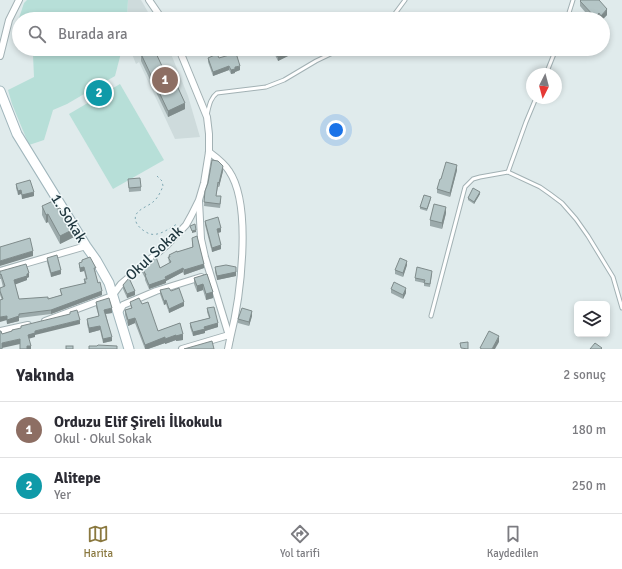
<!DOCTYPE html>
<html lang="tr">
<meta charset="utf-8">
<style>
:root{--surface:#fff;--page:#f2f2f3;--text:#2b2b33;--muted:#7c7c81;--line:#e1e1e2;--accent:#8a783f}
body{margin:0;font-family:Signika,sans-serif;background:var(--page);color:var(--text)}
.controls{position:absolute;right:12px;bottom:12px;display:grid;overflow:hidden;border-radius:6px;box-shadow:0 2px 6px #0003}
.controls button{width:36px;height:36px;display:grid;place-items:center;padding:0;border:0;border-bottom:1px solid var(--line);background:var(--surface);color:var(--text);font:20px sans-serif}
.compass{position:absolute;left:526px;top:68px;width:36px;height:36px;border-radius:50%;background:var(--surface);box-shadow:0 2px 6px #0003;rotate:186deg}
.you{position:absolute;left:336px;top:130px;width:14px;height:14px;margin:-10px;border:3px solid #fff;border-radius:50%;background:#1a73e8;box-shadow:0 0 0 6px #1a73e833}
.badge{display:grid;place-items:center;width:26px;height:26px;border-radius:50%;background:var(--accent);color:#fff;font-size:13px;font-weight:700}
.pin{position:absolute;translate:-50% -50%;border:2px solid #fff;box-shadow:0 1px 4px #0006}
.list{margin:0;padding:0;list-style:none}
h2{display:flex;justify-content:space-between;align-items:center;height:52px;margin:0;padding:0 16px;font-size:17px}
h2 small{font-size:13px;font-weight:400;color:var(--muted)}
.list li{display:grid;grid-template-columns:26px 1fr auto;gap:12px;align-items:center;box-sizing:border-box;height:56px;padding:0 16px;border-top:1px solid var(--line)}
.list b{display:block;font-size:15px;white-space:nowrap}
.list p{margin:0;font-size:13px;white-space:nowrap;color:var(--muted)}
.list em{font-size:13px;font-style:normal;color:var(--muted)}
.icon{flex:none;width:22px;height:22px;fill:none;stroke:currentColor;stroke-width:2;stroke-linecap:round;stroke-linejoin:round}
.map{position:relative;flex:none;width:622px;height:349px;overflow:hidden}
.search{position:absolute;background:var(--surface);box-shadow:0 2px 6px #0003;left:12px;right:12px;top:12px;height:44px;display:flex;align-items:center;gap:10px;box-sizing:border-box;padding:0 14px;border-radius:22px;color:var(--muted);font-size:15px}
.sheet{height:164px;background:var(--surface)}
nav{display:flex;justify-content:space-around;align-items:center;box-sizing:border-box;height:56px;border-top:1px solid var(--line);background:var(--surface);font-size:11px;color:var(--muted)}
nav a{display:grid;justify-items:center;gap:2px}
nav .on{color:var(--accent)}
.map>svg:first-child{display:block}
.built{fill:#cedbdc}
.green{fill:#b7dfd8}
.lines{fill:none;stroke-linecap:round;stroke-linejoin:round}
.lane-casing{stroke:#a2b1b4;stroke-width:5}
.street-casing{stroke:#a2b1b4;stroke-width:8}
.secondary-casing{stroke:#a0b6bc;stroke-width:11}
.path{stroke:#7ea7b3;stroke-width:1;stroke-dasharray:2 3;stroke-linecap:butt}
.lane{stroke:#fff;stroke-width:3}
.street{stroke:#fff;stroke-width:6}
.secondary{stroke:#fff;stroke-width:9}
.wall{fill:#9caaab}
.shaded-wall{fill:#7f8b8b}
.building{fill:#b5c6c7;stroke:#7f8b8b}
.labels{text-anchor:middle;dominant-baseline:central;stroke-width:3;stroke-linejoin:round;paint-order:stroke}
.street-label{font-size:15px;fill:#1f363e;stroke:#f1f8f9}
</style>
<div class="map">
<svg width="622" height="349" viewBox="0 0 622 349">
<rect width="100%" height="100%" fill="#e0ebec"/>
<g class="built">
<polygon points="128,0 141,0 152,19 127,19"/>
<polygon points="130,49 169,49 188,96 200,137 175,139 139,62 136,64"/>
</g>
<g class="green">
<polygon points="27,0 128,0 127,19 19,19 19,32 16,27 24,3"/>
<polygon points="29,49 122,49 115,76 67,104 53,110 44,140 29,145 12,104 8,90 34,77 33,55"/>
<polygon points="120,84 164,160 113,189 69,114"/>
</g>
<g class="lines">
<g class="lane-casing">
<g id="lane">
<polyline points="391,19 405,0"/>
<polyline points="567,19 573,0"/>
<polyline points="546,74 556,49"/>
<path d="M207 115C209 107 210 98 217 93L266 87 284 80 316 61 341 49"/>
<polyline points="508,172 526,122 536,98"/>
<polyline points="431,316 465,187 473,179 480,177 508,172 540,187 550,194 562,203 576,219 588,236 613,277 622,308"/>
</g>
</g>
<g class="street-casing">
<g id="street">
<polyline points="149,0 162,19"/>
<polyline points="0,56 9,20 19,0"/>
<path d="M209 152C217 158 224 163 229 171 253 206 240 300 230 339"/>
<polyline points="199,201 201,239 205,257 230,339 228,349"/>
<polyline points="0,271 86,246"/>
<polyline points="118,314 123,305 156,291 201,277"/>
<polyline points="45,321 112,296 121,284 167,245 186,225 191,216 199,200 204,183 209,152 209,134 207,117 179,49"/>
<polyline points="0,331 28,325"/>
<polyline points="182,349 229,335"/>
</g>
</g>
<g class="secondary-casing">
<polyline id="secondary" points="0,91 17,134 86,246 96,260 109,283 129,349"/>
</g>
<path class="path" d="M157 176 162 181 163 186C161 191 158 198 153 202 146 208 130 211 137 224 139 227 142 230 146 232 156 239 168 229 177 224"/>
<use href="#lane" class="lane"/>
<use href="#street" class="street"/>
<use href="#secondary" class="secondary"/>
</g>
<g class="wall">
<polygon points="580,1 607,15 603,19 591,19 580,6"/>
<polygon points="265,49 286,49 288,56 278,61 273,51 268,54"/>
<polygon points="141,54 168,79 185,109 168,117 141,61"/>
<polygon points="208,58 219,58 240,70 235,72 235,73 231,74 229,70 213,76 208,62"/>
<polygon points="457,170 450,197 437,193 437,189 441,179"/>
<polygon points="223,171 219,187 218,187 216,196 221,201 220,208 204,206 205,191"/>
<polygon points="128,179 141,187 141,191 129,192"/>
<polygon points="16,184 34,196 22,199 21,194 18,195 16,188"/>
<polygon points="480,194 474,204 468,200 468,198"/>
<polygon points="431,199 427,211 420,209 420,207"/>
<polygon points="42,206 57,209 74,237 60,244 48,222 46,223 42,215"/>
<polygon points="446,213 442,229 430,226 430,220"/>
<polygon points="205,221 221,232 218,233 221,249 212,252 205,225"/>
<polygon points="192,238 204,268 184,275 183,272 166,281 166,283 149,289 145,280 145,278 142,272 142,268 160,268 169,263 168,257 169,257 169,255 192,247"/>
<polygon points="47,258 61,274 51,277 47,262"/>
<polygon points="82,260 96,272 95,272 98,283 102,295 51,314 19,318 19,321 7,324 2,300 0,295 0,288 3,287 1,279 0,279 0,271 29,277 27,278 27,280 15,284 19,299 48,299 61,295 60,289 84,284 84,279 86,279 84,271 80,272 79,267 79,263 82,262"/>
<polygon points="407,265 403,277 395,274 395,270"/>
<polygon points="215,267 236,271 236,276 217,280 215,272"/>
<polygon points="207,274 213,298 206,300 203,290 197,292 194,284 194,278"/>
<polygon points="432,274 430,287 424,286 424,283 415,281 415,278"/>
<polygon points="123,285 135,295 127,298 123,289"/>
<polygon points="391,289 406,293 403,299 391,293"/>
<polygon points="160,290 171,291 184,306 169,313 166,304 164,305 160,294"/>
<polygon points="96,302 112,313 106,314 112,341 103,343 100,330 89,333 87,324 87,319 99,317 96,307"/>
<polygon points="130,302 142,304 158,331 180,323 183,340 176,341 176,340 165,344 165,343 148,349 145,349 135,323 128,326 125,315 125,310 131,308"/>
<polygon points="207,308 218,327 205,331 205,333 193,336 190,327 190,323 209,318 207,312"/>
<polygon points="252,316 249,326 238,323 238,319"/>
</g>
<g class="shaded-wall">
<polygon points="607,9 607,15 603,19 601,19 601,16"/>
<polygon points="599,13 599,19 595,19 595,17"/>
<polygon points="270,49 273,49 273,51 268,54 268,50"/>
<polygon points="288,52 288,56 278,61 278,57"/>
<polygon points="229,66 229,70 213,76 213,72"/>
<polygon points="240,66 240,70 235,72 235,73 231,74 231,70 235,67"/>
<polygon points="185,103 185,109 168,117 168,111"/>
<polygon points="457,165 457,170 450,197 450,193"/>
<polygon points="223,166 223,171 219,187 219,183"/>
<polygon points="21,190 21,194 18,195 18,191"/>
<polygon points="34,192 34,196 22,199 22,195"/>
<polygon points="480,192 480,194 474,204 474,202"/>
<polygon points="446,207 446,213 442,229 442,223"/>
<polygon points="48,214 48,222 46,223 46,215"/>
<polygon points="221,228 221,232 217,233 217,229"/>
<polygon points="74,229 74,237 60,244 60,236"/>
<polygon points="196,230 196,232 192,233 192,231"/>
<polygon points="221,245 221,249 212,252 212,248"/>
<polygon points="33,251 33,256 0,266 0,261"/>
<polygon points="407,261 407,265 403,277 403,273"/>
<polygon points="204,264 204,268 184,275 184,270"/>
<polygon points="84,267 84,271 80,272 80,268"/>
<polygon points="236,267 236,276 217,280 217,276"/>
<polygon points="183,268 183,272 166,281 166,283 149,289 149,285"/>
<polygon points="61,270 61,274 51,277 51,273"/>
<polygon points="29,273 29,277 27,278 27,280 14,285 14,280"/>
<polygon points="203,284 203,290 197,292 197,286"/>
<polygon points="406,288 406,293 403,299 403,295"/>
<polygon points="102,291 102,295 51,314 51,310"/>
<polygon points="135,291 135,295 127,298 127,294"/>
<polygon points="213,292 213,298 206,300 206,294"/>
<polygon points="166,300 166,304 164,305 164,301"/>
<polygon points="184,302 184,306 169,313 169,309"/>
<polygon points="112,308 112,313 104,314 104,310"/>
<polygon points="252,311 252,316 249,326 249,322"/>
<polygon points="7,316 7,320 0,322 0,317"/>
<polygon points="19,316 19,321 7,324 7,320"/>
<polygon points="135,318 135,323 128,326 128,320"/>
<polygon points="80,320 80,324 35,335 35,337 28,339 28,335 35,331"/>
<polygon points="218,323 218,327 205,331 205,333 193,336 193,332 204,327"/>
<polygon points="100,326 100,330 89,333 89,328"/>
<polygon points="183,334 183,340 176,341 176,336"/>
<polygon points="176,335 176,340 165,344 165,339"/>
<polygon points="499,336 499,342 495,349 492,349"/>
<polygon points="112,337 112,341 103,343 103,339"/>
<polygon points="165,337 165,343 148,349 145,349 145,345"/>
<polygon points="20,339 20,344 2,348 2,343"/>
<rect x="27" y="346" width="4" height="3"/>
</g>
<g class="building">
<polygon points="581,0 599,0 607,9 601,16 599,13 595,17 580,1"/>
<polygon points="152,49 154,49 168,79 173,77 185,103 168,111 141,54"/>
<polygon points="274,49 286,49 288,52 278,57"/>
<polygon points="236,53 240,66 235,67 235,69 231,70 229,66 213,72 208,58 217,54 219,58"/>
<polygon points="212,160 218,161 223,166 219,183 218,182 216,196 221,196 220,204 204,202 205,191 208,183"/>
<polygon points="446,162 457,165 450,193 437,189 440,179 441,179"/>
<polygon points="140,178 141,187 129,188 128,179"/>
<polygon points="30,180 34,192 22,195 21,190 18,191 16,184"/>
<polygon points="473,188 480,192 474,202 468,198"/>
<polygon points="424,195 431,197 427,209 420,207"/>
<polygon points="53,201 57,209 60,208 74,229 60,236 48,214 46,215 42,206"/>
<polygon points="434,204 446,207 442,223 430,220"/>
<polygon points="218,217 221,228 217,229 221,245 212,248 205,221"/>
<polygon points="195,224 196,230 192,231 190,226"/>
<polygon points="197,236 204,264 184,270 183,268 165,277 166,279 149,285 145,275 146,275 142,268 156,257 160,268 171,262 168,257 170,257 169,255 177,251 177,252 193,247 192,238"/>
<polygon points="30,238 33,251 0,261 0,247"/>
<polygon points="57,255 61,270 51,273 47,258"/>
<polygon points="90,257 96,268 94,268 98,283 100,282 102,291 51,310 19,314 19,316 7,320 7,316 0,317 0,300 3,299 0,291 0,288 5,286 1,274 0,275 0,271 1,271 26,264 29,273 27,274 27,276 14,280 19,299 48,297 48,299 62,295 60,289 86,283 84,279 87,279 84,267 80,268 79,263 82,262 82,260"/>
<polygon points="400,258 407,261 403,273 395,270"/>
<polygon points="226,265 236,267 236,272 217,276 215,267"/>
<polygon points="417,267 432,271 430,284 424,283 425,280 415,278"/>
<polygon points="207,274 213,292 206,294 203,284 197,286 194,278"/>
<polygon points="129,278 135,291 127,294 123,285"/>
<polygon points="394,282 406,288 403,295 391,289"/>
<polygon points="169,288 171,291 179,288 184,302 169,309 166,300 164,301 160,290"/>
<polygon points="109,298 112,308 104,310 112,337 103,339 100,326 89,328 87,319 99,316 96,302"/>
<polygon points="139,298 142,304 148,302 158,331 180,323 183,334 176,336 176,335 165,339 165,337 145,345 135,318 128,320 125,310 132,308 130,302"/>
<polygon points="214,307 218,323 204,327 205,329 193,332 190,323 210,318 207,308"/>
<polygon points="242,308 252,311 249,322 238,319"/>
<polygon points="77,310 80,320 35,331 35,333 28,335 31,346 27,346 27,349 20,349 20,339 2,343 2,349 0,349 0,331 1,331 2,334 12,331 12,330 21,328 21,326 70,314 70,312"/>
<polygon points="489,331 499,336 492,349 482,349 480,348"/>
<polygon points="212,341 214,349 184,349"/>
<polygon points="468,342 468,349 461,348 460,343"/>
<polygon points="595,343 602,348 601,349 590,349"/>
<polygon points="98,345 117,346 117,349 89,349 89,346 97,346"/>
<rect x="66" y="346" width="7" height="3"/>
</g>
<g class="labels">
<g class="street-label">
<text transform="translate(69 218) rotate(58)">1. Sokak</text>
<text transform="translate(154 253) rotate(-43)">Okul Sokak</text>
</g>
</g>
</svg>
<div class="controls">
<button><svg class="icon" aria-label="layers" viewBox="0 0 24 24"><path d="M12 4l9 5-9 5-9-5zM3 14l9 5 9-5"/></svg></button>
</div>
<svg class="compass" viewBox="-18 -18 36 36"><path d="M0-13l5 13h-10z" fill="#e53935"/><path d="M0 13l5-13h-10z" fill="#7c7c81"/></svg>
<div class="you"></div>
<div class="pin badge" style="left:165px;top:80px;background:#8d6e63">1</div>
<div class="pin badge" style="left:99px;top:93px;background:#0f9aa8">2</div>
<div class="search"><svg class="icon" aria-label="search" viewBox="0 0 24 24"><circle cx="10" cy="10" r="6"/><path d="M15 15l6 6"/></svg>Burada ara</div>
</div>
<section class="sheet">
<h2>Yakında<small>2 sonuç</small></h2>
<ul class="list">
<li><span class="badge" style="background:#8d6e63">1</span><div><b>Orduzu Elif Şireli İlkokulu</b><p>Okul · Okul Sokak</p></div><em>180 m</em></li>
<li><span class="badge" style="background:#0f9aa8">2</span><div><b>Alitepe</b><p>Yer</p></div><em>250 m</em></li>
</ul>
</section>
<nav>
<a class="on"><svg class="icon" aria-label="map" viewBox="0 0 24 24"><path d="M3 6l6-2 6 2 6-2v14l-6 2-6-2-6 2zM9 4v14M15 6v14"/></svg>Harita</a>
<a><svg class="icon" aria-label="directions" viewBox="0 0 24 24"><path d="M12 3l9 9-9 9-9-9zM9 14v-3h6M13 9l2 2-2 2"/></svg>Yol tarifi</a>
<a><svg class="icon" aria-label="saved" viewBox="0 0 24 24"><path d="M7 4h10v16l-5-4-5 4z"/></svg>Kaydedilen</a>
</nav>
